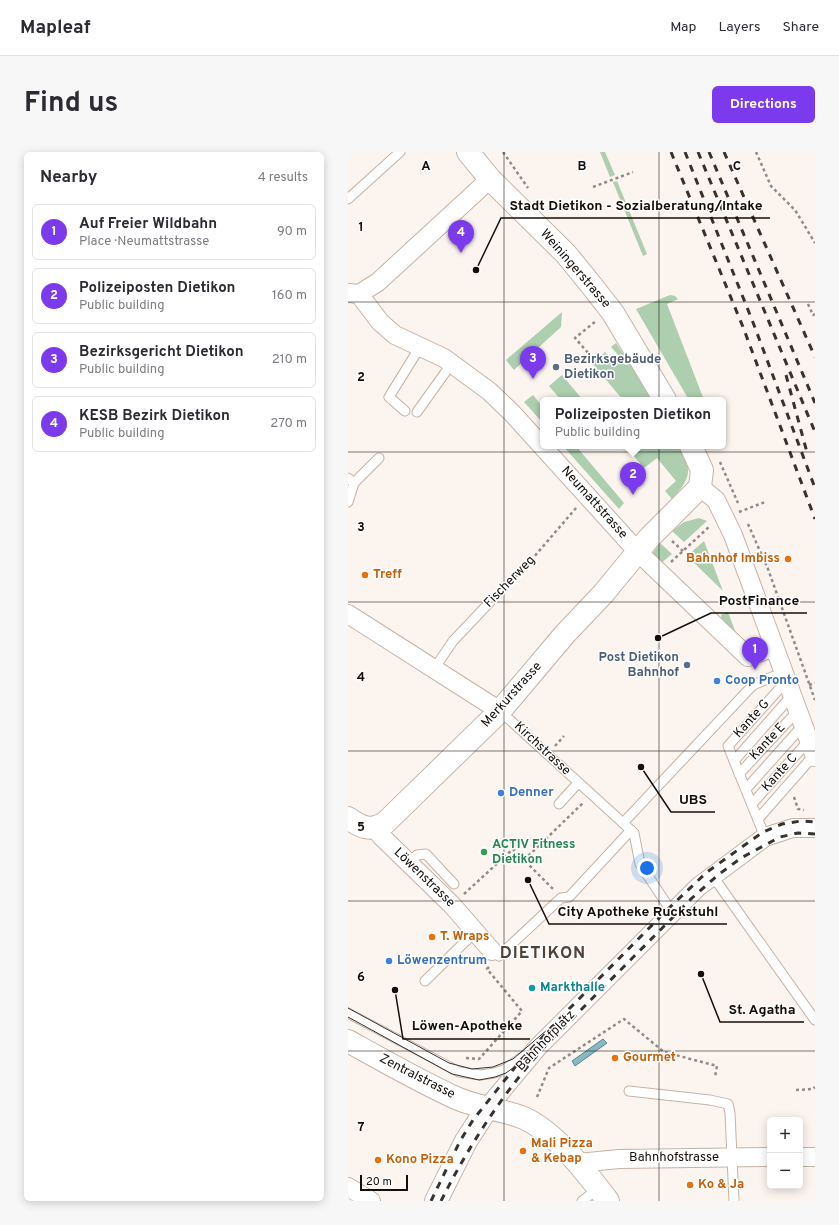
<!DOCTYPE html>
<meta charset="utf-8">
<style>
:root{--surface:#fff;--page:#f7f7f7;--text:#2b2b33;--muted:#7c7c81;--line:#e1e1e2;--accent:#7c3aed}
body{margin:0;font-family:Overpass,sans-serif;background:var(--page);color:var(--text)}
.controls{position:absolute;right:12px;bottom:12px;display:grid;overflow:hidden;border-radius:6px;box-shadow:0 2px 10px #0003}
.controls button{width:36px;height:36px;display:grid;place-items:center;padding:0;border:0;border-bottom:1px solid var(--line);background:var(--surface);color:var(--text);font:20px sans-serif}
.scale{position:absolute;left:12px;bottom:10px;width:48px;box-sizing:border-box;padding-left:4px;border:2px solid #140e0a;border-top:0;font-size:11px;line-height:14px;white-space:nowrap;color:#140e0a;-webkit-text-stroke:3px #fff;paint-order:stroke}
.you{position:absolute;left:299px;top:716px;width:14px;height:14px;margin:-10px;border:3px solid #fff;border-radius:50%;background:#1a73e8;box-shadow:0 0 0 6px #1a73e833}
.badge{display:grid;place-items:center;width:26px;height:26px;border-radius:50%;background:var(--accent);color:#fff;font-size:13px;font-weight:700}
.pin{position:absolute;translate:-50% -33px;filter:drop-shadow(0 1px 2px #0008)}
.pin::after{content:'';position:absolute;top:21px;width:14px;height:12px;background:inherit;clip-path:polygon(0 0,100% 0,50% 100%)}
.popup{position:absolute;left:192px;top:245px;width:186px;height:52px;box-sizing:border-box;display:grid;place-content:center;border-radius:6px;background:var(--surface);filter:drop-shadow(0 1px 3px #0005);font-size:13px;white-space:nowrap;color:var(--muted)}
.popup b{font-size:15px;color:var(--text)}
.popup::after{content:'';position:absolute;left:50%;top:100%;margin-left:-8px;border:8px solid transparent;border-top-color:var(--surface)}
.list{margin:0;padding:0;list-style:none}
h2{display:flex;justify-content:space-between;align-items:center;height:52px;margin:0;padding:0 16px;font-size:17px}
h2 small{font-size:13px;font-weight:400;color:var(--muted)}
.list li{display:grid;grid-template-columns:26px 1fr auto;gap:12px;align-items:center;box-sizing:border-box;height:56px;margin:0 8px 8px;padding:0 8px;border:1px solid var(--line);border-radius:6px}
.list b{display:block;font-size:15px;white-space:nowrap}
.list p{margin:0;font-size:13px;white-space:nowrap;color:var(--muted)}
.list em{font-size:13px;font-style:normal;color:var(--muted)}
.map{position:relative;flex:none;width:467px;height:1049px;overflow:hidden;border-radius:6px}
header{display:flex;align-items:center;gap:24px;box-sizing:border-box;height:56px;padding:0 20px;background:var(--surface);border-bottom:1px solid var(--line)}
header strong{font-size:19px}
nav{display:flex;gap:22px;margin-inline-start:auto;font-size:14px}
.intro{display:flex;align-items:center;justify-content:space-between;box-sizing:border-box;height:96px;padding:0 24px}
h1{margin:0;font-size:28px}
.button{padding:10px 18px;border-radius:6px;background:var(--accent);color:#fff;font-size:14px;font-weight:700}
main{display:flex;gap:24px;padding:0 24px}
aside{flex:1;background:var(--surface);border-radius:6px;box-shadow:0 2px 10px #0003}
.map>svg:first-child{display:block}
.green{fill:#adceaf}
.water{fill:#85b9c6;stroke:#63868e}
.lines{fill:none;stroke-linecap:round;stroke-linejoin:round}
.service-casing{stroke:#c6b2a6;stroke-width:11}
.minor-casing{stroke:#c6b2a6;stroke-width:20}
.tertiary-casing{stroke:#c6b2a6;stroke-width:24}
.secondary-casing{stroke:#c6b2a6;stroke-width:24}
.path{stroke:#918a85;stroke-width:2.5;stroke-dasharray:3 3;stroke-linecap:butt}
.service{stroke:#fff;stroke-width:9}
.minor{stroke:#fff;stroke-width:18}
.tertiary{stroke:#fff;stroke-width:22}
.secondary{stroke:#fff;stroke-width:22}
.tram{stroke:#38312d;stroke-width:1}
.rail{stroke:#38312d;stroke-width:3;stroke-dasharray:7 7;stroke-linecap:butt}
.grid{fill:none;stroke:#140e0a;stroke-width:1;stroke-opacity:0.55}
.service-dot{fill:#5c6f8a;stroke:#fff;stroke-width:1.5}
.food-dot{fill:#e8710a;stroke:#fff;stroke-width:1.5}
.shop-dot{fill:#3f7fe0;stroke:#fff;stroke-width:1.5}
.leisure-dot{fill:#2e9e5b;stroke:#fff;stroke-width:1.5}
.culture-dot{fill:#0f9aa8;stroke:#fff;stroke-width:1.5}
.labels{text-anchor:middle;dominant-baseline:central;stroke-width:3;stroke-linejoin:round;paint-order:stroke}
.street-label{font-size:13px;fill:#140e0a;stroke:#fff}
.service-label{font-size:13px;font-weight:bold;fill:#4e5e75;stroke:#fff;text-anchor:start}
.food-label{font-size:13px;font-weight:bold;fill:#c56008;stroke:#fff;text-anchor:start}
.shop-label{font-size:13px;font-weight:bold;fill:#366cbe;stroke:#fff;text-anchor:start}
.leisure-label{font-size:13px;font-weight:bold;fill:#27864d;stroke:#fff;text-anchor:start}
.culture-label{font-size:13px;font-weight:bold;fill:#0d838f;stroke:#fff;text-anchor:start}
.district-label{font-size:17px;font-weight:bold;letter-spacing:1px;fill:#524138;stroke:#fff}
.grid-label{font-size:13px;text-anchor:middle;font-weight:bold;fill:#140e0a;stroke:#fff;stroke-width:3;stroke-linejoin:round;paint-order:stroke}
.leader{fill:none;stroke:#140e0a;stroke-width:1.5}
.callout-dot{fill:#140e0a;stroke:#fff;stroke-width:1.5}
.callout-label{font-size:14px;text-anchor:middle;font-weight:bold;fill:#140e0a;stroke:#fff;stroke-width:3;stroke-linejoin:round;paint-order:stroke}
</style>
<header>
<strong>Mapleaf</strong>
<nav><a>Map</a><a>Layers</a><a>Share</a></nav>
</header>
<div class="intro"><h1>Find us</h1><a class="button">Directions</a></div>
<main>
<aside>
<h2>Nearby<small>4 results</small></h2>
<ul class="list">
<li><span class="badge">1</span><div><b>Auf Freier Wildbahn</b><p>Place · Neumattstrasse</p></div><em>90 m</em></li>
<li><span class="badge">2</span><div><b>Polizeiposten Dietikon</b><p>Public building</p></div><em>160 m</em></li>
<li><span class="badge">3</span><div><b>Bezirksgericht Dietikon</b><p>Public building</p></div><em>210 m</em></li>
<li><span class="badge">4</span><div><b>KESB Bezirk Dietikon</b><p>Public building</p></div><em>270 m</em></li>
</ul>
</aside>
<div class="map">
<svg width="467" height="1049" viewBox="0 0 467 1049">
<rect width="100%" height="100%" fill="#fcf4ef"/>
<g class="green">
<polygon points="252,0 257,0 267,23 262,25"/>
<polygon points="269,29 299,102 295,104 265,30"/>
<polygon points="322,143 327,144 330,147 319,152 356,248 341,248 288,157"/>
<polygon points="214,160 213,175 166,218 158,208"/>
<polygon points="268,191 306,248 275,248 244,211 257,200 268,212 274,207 263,195"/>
<polygon points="214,223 235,248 213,248 201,234"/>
<polygon points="185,243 195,255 195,271 176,250"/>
<polygon points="215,294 228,294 276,351 271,357"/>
<path d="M277 294H333C344 320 343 326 324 347L317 339 328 329 309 306 296 316Z"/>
<polygon points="351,366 359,369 336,390 324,379 336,370"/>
<polygon points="356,389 375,439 339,404"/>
<polygon points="312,391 324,402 311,413 304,402"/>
<polygon points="380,460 389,484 374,474 373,463"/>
</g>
<polygon class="water" points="255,887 259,891 227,914 224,909"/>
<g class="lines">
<g class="service-casing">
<g id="service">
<polyline points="0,47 52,0"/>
<polyline points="57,259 41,245 72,195"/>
<polyline points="69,260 104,211"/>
<polyline points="0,326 6,331 0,350"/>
<polyline points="6,331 31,306"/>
<polyline points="86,517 105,489 142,450"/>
<polyline points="152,559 286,681 292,712 324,760"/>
<polyline points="386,609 438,550 446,547"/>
<polyline points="391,622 444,565 451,562"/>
<polyline points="398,637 449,580 457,577"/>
<polyline points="211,652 230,631"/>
<polyline points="404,652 455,595 462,592"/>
<polyline points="410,667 460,610 467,607"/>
<polyline points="275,671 405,533 436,520"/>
<polyline points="417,685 380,594 433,535 441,532"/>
<polyline points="61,711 69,703 78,702 106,732"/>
<polyline points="364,723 467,868"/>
<polyline points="144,799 151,804 213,746 221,745 283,678"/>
<polyline points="77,829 127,780"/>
<polyline points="0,861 111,920 133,923 146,921 156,918 173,906"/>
<polyline points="281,939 362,948 380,952 382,961 386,1049"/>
<polyline points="234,1049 251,1036"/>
</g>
</g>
<g class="minor-casing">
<g id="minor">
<polyline points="0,141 11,142 30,130 142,27"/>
<polyline points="11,142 32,170 47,183 96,206 141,239 164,261 290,400 400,505 426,495"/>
<polyline points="352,335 368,348 385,383 467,605"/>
<polyline points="0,462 152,559"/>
<polyline points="27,676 33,684 104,753 144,799"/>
<polyline points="140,955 190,895 350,735 417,685 445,676 467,676"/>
<polyline points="452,1005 467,1005"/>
<polyline points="230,1011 271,1007 422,1005"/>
<polyline points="0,1035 23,1049"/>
</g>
</g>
<g class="tertiary-casing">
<g id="tertiary">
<polyline points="120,0 142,27 218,102 244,134 265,161 317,248"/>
<path d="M0 666C13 675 22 680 37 671L152 559 217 482 255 442 301 386 352 335 354 318 343 294"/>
</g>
</g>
<g class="secondary-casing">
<g id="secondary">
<path d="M0 889C36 909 71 929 108 946 130 956 154 957 176 966 208 981 239 1021 260 1049"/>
<polyline points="88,1049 118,989 140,955"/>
</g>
</g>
<g class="path">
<polyline points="155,0 180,36"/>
<polyline points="408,0 423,34 447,58 467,91"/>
<polyline points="245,35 285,20"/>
<polyline points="460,152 465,163 467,162"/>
<polyline points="238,205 241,202 227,186 248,169"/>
<polyline points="372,310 390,351"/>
<polyline points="391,360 417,350"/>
<polyline points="400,372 420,417 467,548"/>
<polyline points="324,389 335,399"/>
<polyline points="323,410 362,374"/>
<polyline points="150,443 179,413 228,356"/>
<polyline points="461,533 467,531"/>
<polyline points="207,594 216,584"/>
<polyline points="446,645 450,657 456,658"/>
<polyline points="176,708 236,650"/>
<polyline points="116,742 165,697 205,737"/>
<polyline points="118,906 131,907 174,859 139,817 141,815"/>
<polyline points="448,938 465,937 467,935"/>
<polyline points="189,945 201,916 276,867 316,900 369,914 367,925"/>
</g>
<use href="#service" class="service"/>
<use href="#minor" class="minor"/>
<use href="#tertiary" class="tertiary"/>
<use href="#secondary" class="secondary"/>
<g class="tram">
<polyline points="0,856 101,911 124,917 145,915 165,907 206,872"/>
<polyline points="0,865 104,922 131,928 147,925 158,921 195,894 215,876"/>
</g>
<g class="rail">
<polyline points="323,0 395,175 467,367"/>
<polyline points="337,0 406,173 467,336"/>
<polyline points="350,0 467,280"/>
<polyline points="361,0 467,251"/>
<polyline points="376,0 467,205"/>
<polyline points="438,223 460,304"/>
<polyline points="83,1049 112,989 125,968 172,909 221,857 321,756 359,720 415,680 434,672 453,669 467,670"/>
<path d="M93 1049C121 993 157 938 199 892L344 746 370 723 393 706 432 685 450 681 467 682"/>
</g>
</g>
<path class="grid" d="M156 0V1049M311 0V1049M0 150H467M0 300H467M0 450H467M0 599H467M0 749H467M0 899H467"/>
<g class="service-dot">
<circle cx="208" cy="215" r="4"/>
<circle cx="339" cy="513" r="4"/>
</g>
<g class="food-dot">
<circle cx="440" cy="407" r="4"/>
<circle cx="17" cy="423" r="4"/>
<circle cx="84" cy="785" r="4"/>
<circle cx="267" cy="906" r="4"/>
<circle cx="175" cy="999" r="4"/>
<circle cx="30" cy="1008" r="4"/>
<circle cx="342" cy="1033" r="4"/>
</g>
<g class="shop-dot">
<circle cx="369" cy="529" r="4"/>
<circle cx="153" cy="641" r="4"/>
<circle cx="41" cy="809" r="4"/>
</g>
<circle class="leisure-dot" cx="136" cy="700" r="4"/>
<circle class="culture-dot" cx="184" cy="836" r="4"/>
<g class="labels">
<g class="street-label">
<text transform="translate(227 117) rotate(49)">Weiningerstrasse</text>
<text transform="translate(246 351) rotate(48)">Neumattstrasse</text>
<text transform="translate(162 430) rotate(-46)">Fischerweg</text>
<text transform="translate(164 543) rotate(-48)">Merkurstrasse</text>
<text transform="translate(404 567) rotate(-48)">Kante G</text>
<text transform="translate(420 590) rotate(-47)">Kante E</text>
<text transform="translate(194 597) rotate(43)">Kirchstrasse</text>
<text transform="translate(432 621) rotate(-48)">Kante C</text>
<text transform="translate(76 726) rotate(44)">Löwenstrasse</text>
<text transform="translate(198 889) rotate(-46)">Bahnhofplatz</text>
<text transform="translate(69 925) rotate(27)">Zentralstrasse</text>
<text x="326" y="1006">Bahnhofstrasse</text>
</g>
<g class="service-label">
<text x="216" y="208">Bezirksgebäude<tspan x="216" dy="15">Dietikon</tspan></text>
<text x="331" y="506" text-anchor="end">Post Dietikon<tspan x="331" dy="15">Bahnhof</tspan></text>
</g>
<g class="food-label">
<text x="432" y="407" text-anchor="end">Bahnhof Imbiss</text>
<text x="25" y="423">Treff</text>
<text x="92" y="785">T. Wraps</text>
<text x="275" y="906">Gourmet</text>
<text x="183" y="992">Mali Pizza<tspan x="183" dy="15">&amp; Kebap</tspan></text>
<text x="38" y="1008">Kono Pizza</text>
<text x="350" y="1033">Ko &amp; Ja</text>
</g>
<g class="shop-label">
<text x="377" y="529">Coop Pronto</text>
<text x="161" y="641">Denner</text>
<text x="49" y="809">Löwenzentrum</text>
</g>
<g class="leisure-label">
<text x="144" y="693">ACTIV Fitness<tspan x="144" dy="15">Dietikon</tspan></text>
</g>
<g class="culture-label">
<text x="192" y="836">Markthalle</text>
</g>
<g class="district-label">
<text x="195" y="802">DIETIKON</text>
</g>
</g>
<g class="grid-label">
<text x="78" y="18">A</text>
<text x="234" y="18">B</text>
<text x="389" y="18">C</text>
<text x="13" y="79">1</text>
<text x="13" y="229">2</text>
<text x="13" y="379">3</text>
<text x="13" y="529">4</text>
<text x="13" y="679">5</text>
<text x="13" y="829">6</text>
<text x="13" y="979">7</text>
</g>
<path class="leader" d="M128 118L153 66H422M310 486L363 461H459M293 615L323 660H367M180 728L201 772H379M353 822L372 870H456M47 838L55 887H182"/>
<g class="callout-dot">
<circle cx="128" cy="118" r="4"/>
<circle cx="310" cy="486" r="4"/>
<circle cx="293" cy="615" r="4"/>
<circle cx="180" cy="728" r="4"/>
<circle cx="353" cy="822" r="4"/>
<circle cx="47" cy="838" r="4"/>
</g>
<g class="callout-label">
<text x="288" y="58">Stadt Dietikon - Sozialberatung/Intake</text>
<text x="411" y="453">PostFinance</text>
<text x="345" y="652">UBS</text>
<text x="290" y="764">City Apotheke Ruckstuhl</text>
<text x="414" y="862">St. Agatha</text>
<text x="119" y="878">Löwen-Apotheke</text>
</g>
</svg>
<div class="controls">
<button>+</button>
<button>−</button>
</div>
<div class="scale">20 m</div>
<div class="you"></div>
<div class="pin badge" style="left:407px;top:518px">1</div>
<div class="pin badge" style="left:285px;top:343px">2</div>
<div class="popup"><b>Polizeiposten Dietikon</b>Public building</div>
<div class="pin badge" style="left:185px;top:227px">3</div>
<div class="pin badge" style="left:113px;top:101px">4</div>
</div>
</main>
